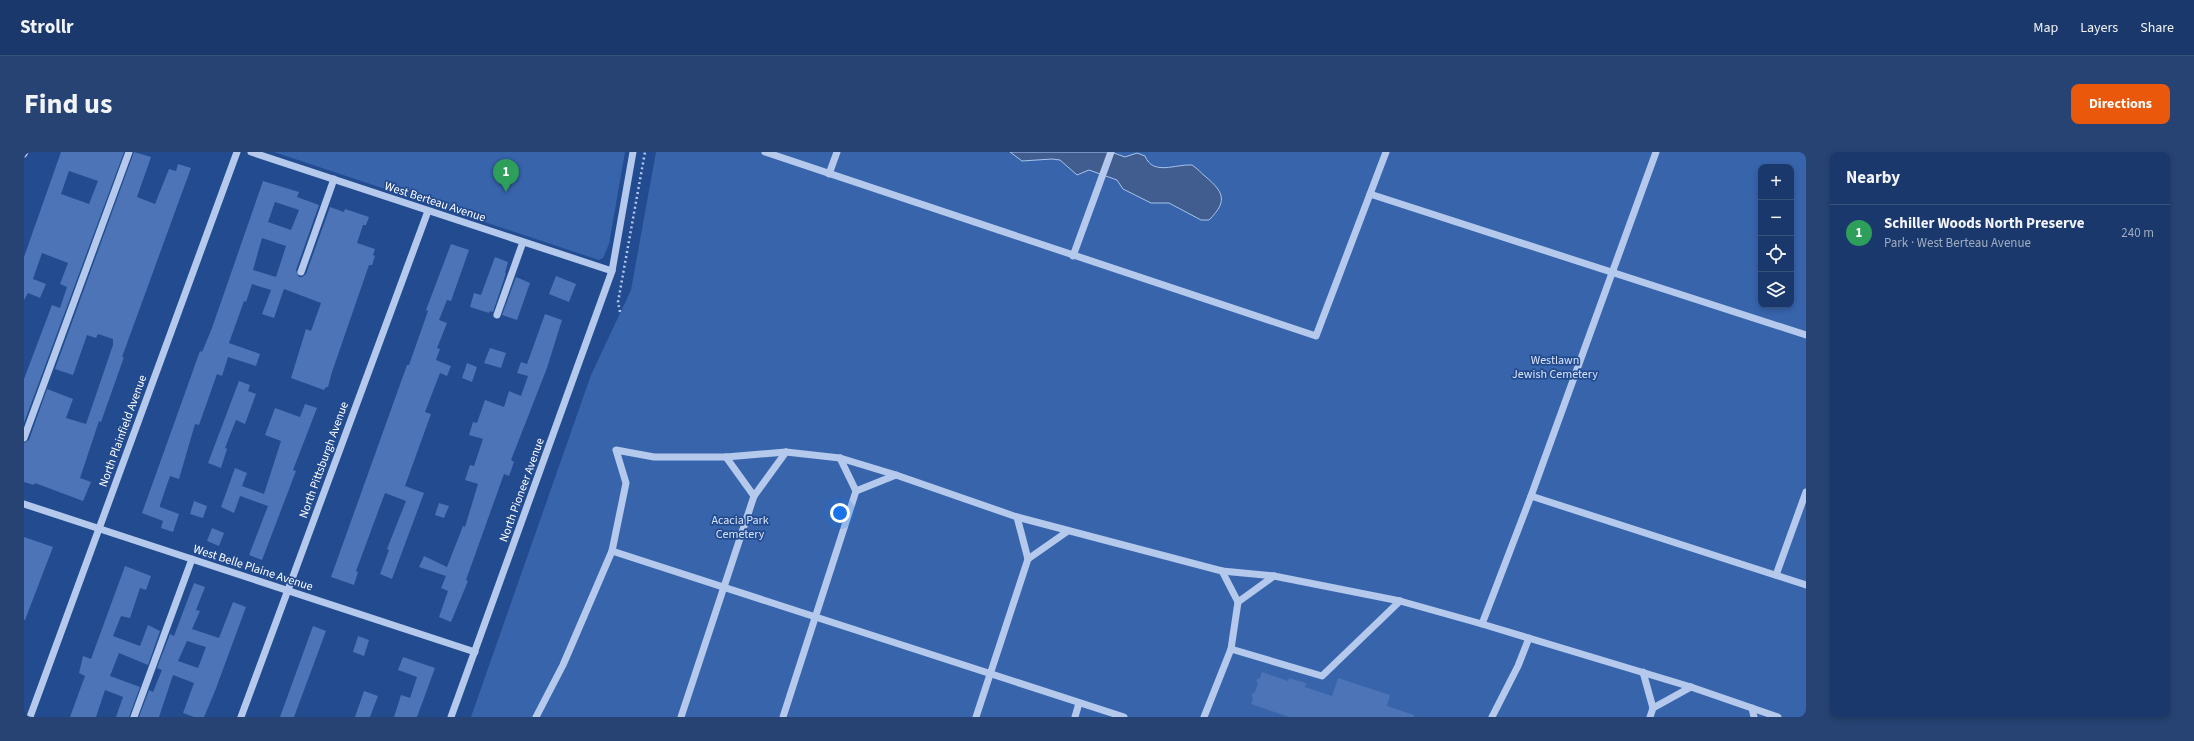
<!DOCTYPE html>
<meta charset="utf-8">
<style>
:root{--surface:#1a386b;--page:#274373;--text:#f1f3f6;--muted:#9facc1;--line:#38527e;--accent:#ea580c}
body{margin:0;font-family:"Source Sans 3",sans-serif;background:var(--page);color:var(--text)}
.controls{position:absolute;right:12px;top:12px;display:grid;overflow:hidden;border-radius:8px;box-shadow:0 2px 6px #0003}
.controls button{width:36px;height:36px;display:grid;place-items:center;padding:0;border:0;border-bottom:1px solid var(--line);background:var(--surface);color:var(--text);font:20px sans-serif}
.you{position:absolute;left:816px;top:361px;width:14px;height:14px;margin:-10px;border:3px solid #fff;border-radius:50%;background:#1a73e8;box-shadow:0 0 0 6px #1a73e833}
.badge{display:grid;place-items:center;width:26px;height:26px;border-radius:50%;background:var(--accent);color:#fff;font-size:13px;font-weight:700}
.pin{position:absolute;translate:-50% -33px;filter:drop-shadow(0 1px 2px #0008)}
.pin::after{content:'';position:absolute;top:21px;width:14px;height:12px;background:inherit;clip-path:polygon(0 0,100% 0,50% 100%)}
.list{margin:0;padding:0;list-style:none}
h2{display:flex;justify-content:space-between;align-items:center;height:52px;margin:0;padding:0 16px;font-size:17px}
h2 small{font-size:13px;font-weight:400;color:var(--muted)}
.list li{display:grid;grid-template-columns:26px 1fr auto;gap:12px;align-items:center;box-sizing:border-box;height:56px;padding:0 16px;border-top:1px solid var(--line)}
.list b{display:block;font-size:15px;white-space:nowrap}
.list p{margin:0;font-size:13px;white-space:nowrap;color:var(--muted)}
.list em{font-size:13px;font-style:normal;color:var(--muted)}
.icon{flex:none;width:22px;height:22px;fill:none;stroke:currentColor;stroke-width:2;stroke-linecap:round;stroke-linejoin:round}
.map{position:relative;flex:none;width:1782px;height:565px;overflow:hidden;border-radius:8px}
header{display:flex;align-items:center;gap:24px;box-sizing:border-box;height:56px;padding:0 20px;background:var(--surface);border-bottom:1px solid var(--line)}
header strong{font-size:19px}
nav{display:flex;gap:22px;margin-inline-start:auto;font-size:14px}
.intro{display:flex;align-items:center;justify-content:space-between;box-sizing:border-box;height:96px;padding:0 24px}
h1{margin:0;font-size:28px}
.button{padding:10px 18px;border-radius:8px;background:var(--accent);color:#fff;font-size:14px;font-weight:700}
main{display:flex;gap:24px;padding:0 24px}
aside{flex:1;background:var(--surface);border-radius:8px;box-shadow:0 2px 6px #0003}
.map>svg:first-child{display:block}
.green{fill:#3864ac;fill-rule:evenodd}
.water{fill:#415d8f;stroke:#a8c3ed}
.building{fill:#4c74b6;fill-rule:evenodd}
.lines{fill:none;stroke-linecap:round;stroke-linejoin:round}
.path{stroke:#b4c9ec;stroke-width:2.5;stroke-dasharray:2 3;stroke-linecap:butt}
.minor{stroke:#b4c9ec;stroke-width:7}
.labels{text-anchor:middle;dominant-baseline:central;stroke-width:3.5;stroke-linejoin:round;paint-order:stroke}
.street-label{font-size:12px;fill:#fff;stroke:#234b8f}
.park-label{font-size:12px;fill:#d9e5f9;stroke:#234b8f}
</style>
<header>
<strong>Strollr</strong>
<nav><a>Map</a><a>Layers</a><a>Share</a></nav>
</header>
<div class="intro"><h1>Find us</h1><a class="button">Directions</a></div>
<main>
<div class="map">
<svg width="1782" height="565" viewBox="0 0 1782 565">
<rect width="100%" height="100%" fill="#234b8f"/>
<g class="green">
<polygon points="250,0 601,0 585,92 579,106 575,108"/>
<path d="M632 0H1782V565H447L567 223 607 138ZM1737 15H1767V153H1737Z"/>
</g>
<path class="water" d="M986 0H1087L1101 5 1113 1 1121 4C1129 24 1151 12 1168 13 1174 17 1177 21 1182 25 1201 41 1203 50 1185 68H1177L1145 51H1127L1099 37 1093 28 1065 18 1053 23 1036 8 1028 7 998 9Z"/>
<g class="building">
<path d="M37 0H100L0 271V227L28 153 36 156 43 135 36 132 44 111 18 101 9 127 22 132 16 146 4 141 0 148V105ZM45 19 74 29 65 52 37 42Z"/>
<polygon points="110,0 127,5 113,45 131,52 145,17 152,19 154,12 167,16 98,205 100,205 77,270 75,269 56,326 67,330 59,349 11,331 10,333 0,330 0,291 5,288 23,237 49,247 42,266 62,272 89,193 89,187 74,182 72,186 63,183 49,223 31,217"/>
<path d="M239 29 275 40 273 45 295 53 272 118 275 125H278L282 122 306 55 320 60 321 57 345 65 342 73H339L333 91 351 97 349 103 351 104 348 113H345L308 220 304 235H302L300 238 267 226 282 177 287 179 297 151 260 137 250 166 238 162 247 138 228 132 222 150 220 149 205 191 236 202 232 214 204 205 198 224 193 222 175 273 171 272 155 327 146 324 136 353V355L155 362 149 380 137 376 139 369 118 361 176 199 178 200 188 176ZM251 50 275 58 267 78 244 70ZM238 86 262 94 252 125 229 118Z"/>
<polygon points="427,92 445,98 427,149 423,148 415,168 423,171 413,196 416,197 412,208 427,214 423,224 416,221 401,260 407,262 381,334 400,341 368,427 356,422 365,398 363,397 382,349 361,341 332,419 334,420 330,433 307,425 383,213 385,213 404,159 402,158"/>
<polygon points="471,105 484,110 481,121 482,121 469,160 466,159 465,161 446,155 450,141 457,143"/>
<polygon points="532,124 552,132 545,150 525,142"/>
<polygon points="492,125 506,131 493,168 478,163"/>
<polygon points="521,162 538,168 523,216 487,308 490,310 485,324 480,322 442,428 444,429 427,470 415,465 424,439 417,436 422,424 395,415 400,404 423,415 439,374 441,375 454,332 441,328 446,313 450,314 459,287 445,283 449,270 453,271 461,248 480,255 485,239 497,244 504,224 493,221 497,210 503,212"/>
<polygon points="466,196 482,201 477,216 460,211"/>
<polygon points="443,211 453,215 448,230 438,226"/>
<polygon points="215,229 226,233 224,239 232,242 221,272 212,268 201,296 203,297 197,316 184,311"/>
<polygon points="281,252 293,256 269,318 272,319 238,408 225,403 244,354 216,344 210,361 197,355 211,316 223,321 218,334 240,342 257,289 241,283 251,256 276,265"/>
<polygon points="170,349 183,354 179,366 166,362"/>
<polygon points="415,351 425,354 420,366 411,363"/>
<polygon points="188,376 200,381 195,394 183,389"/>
<polygon points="0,385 29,395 1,468 0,468"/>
<polygon points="101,414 127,424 122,438 116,436 106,466 97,464 89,484 116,494 124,473 136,479 124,513 95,501 86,524 116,535 105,565 92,565 99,545 81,538 72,565 46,565 61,524 55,521 59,504 67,507"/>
<path d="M170 431 181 435 172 458 176 459 168 477 195 486 209 450 222 455 191 539 180 565H170L159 561 170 531 149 523 135 565H115L125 538 129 540 133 530 138 518 133 516 146 482 150 484ZM163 489 182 495 174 516 154 509Z"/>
<polygon points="289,474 302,479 270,565 256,565"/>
<polygon points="334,484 345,488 340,504 329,500"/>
<polygon points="379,505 411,516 393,565 370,565 377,543 386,546 393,525 374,518"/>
<polygon points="1238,520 1264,529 1265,526 1282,531 1281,535 1308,544 1314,526 1366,543 1363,554 1390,563 1390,565 1265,565 1227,552 1229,546 1227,543 1231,540 1234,531 1232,528 1236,526"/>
<polygon points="340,539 354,544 346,565 331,565"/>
</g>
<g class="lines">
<polyline class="path" points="596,160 594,150 621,0"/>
<g class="minor">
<polyline points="227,0 588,119"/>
<polyline points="741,0 1292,184 1362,0"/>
<polyline points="0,2 1,0"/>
<polyline points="805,22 813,0"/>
<polyline points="1346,42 1782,183"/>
<polyline points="1049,104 1087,0"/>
<polyline points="277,120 310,27"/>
<polyline points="473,163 499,90"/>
<polyline points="0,286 105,0"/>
<polyline points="832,339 872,323"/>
<polyline points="730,344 762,300"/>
<polyline points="1507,344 1782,433"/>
<polyline points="0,352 451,500"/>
<polyline points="993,365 1004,407"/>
<polyline points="588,399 1100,565"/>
<polyline points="1198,419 1214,450"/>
<polyline points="1752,423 1782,340"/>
<polyline points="1458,472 1507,344 1632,0"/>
<polyline points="1207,497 1298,524 1376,449"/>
<polyline points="1619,520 1629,556 1626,565"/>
<polyline points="1629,556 1667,535"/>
<polyline points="1728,556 1730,565"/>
<polyline points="6,565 213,0"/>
<polyline points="110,565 168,407"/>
<polyline points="217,565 404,59"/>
<polyline points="427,565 588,119 609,0"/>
<polyline points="512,565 539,513 588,399 602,331 592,298 630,305 702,305 762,300 816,306 872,323 993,365 1198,419 1250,424 1376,449 1458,472 1667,535 1754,565"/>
<polyline points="657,565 730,344 702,305"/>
<polyline points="759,565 832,339 816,306"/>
<polyline points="952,565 1004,407 1044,379"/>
<polyline points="1051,565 1055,551"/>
<polyline points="1180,565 1207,497 1214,450 1250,424"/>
<polyline points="1468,565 1494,514 1505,486"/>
</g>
</g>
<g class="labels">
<g class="street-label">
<text transform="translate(411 50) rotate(18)">West Berteau Avenue</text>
<text transform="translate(99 279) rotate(-70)">North Plainfield Avenue</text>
<text transform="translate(300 308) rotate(-70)">North Pittsburgh Avenue</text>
<text transform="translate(498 338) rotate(-70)">North Pioneer Avenue</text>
<text transform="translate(229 416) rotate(18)">West Belle Plaine Avenue</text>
</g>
<g class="park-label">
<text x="1531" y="208">Westlawn<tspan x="1531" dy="14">Jewish Cemetery</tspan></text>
<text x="716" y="368">Acacia Park<tspan x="716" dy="14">Cemetery</tspan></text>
</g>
</g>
</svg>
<div class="controls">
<button>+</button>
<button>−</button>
<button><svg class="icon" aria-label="locate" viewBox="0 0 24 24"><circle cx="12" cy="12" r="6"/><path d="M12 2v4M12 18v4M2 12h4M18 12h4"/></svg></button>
<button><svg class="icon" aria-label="layers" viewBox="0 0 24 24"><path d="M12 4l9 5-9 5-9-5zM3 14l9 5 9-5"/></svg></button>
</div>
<div class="you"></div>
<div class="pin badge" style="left:482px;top:40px;background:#2e9e5b">1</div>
</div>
<aside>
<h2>Nearby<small></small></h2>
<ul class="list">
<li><span class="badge" style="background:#2e9e5b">1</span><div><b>Schiller Woods North Preserve</b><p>Park · West Berteau Avenue</p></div><em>240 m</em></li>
</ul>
</aside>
</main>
